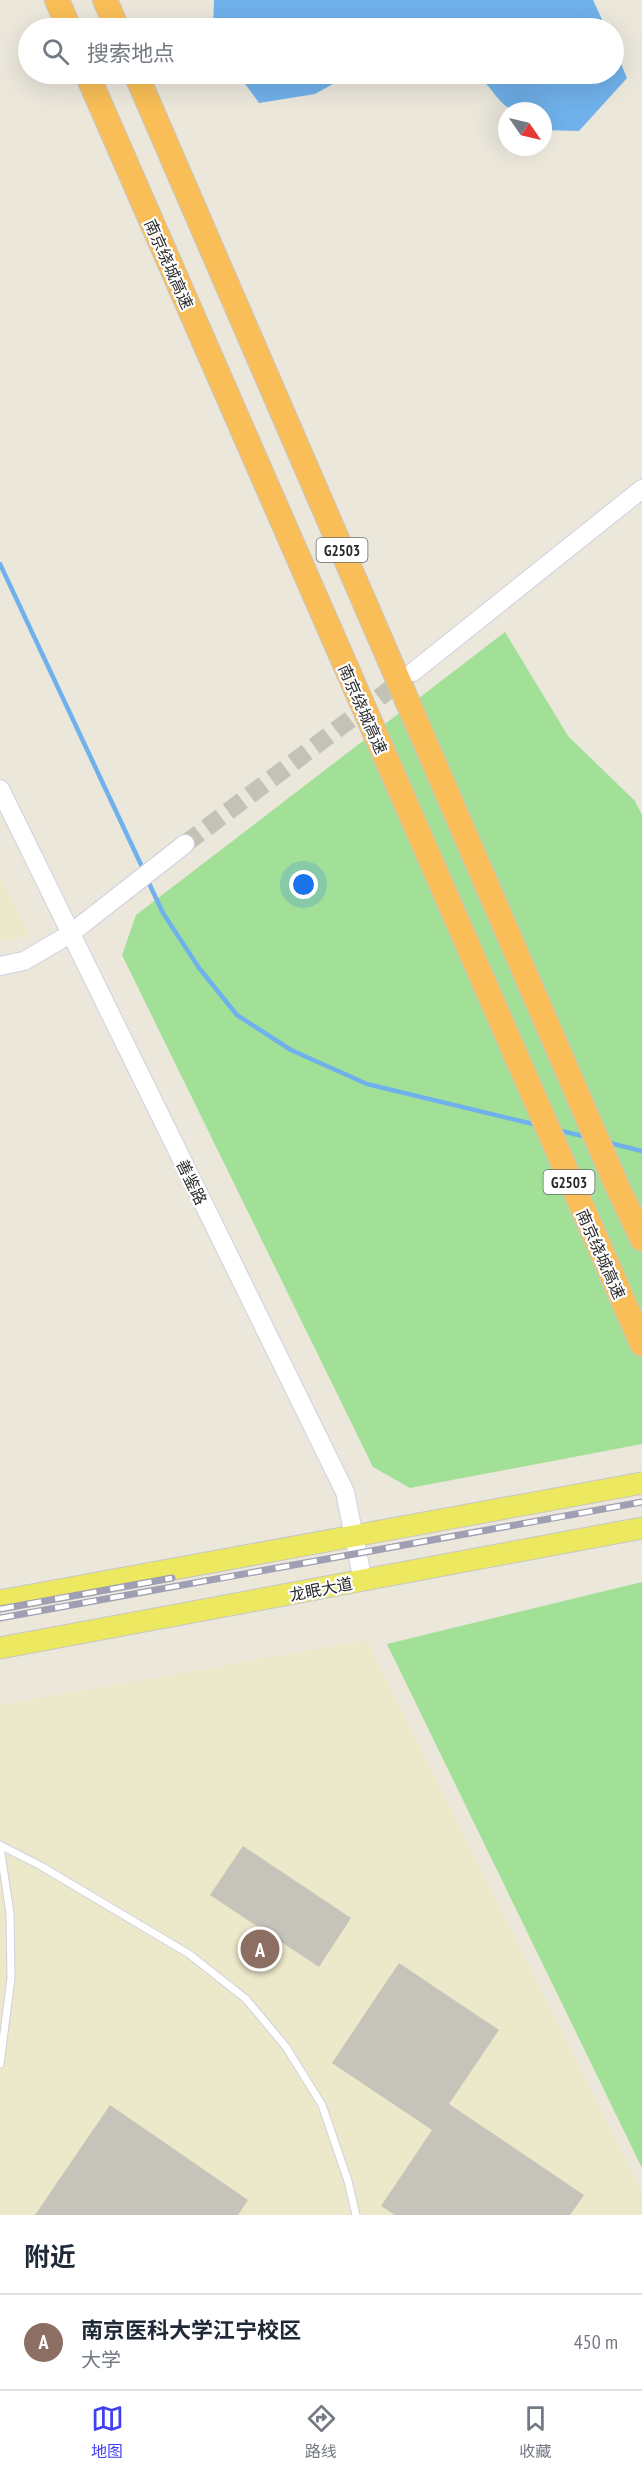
<!DOCTYPE html>
<html lang="zh">
<meta charset="utf-8">
<style>
:root{--surface:#fff;--page:#f6f6f7;--text:#1f2937;--muted:#747a83;--line:#e0e1e3;--accent:#413ef4}
body{margin:0;font-family:"PT Sans Narrow","Noto Sans SC",sans-serif;background:var(--page);color:var(--text)}
.compass{position:absolute;left:498px;top:102px;width:54px;height:54px;border-radius:50%;background:var(--surface);box-shadow:0 6px 24px #0002;rotate:124deg}
.you{position:absolute;left:304px;top:885px;width:21px;height:21px;margin:-15px;border:4px solid #fff;border-radius:50%;background:#1a73e8;box-shadow:0 0 0 9px #1a73e833}
.badge{display:grid;place-items:center;width:39px;height:39px;border-radius:50%;background:var(--accent);color:#fff;font-size:20px;font-weight:700}
.pin{position:absolute;translate:-50% -50%;border:3px solid #fff;box-shadow:0 2px 6px #0006}
.list{margin:0;padding:0;list-style:none}
h2{display:flex;justify-content:space-between;align-items:center;height:78px;margin:0;padding:0 24px;font-size:26px}
h2 small{font-size:20px;font-weight:400;color:var(--muted)}
.list li{display:grid;grid-template-columns:39px 1fr auto;gap:18px;align-items:center;box-sizing:border-box;height:96px;padding:0 24px;border-top:2px solid var(--line)}
.list b{display:block;font-size:22px;white-space:nowrap}
.list p{margin:0;font-size:20px;white-space:nowrap;color:var(--muted)}
.list em{font-size:20px;font-style:normal;color:var(--muted)}
.icon{flex:none;width:33px;height:33px;fill:none;stroke:currentColor;stroke-width:2;stroke-linecap:round;stroke-linejoin:round}
.map{position:relative;flex:none;width:642px;height:2215px;overflow:hidden}
.search{position:absolute;background:var(--surface);box-shadow:0 6px 24px #0002;left:18px;right:18px;top:18px;height:66px;display:flex;align-items:center;gap:15px;box-sizing:border-box;padding:0 21px;border-radius:33px;color:var(--muted);font-size:22px}
.sheet{height:174px;background:var(--surface)}
nav{display:flex;justify-content:space-around;align-items:center;box-sizing:border-box;height:84px;border-top:2px solid var(--line);background:var(--surface);font-size:16px;color:var(--muted)}
nav a{display:grid;justify-items:center;gap:3px}
nav .on{color:var(--accent)}
.map>svg:first-child{display:block}
.education{fill:#ece8ca}
.green{fill:#a2e098}
.water{fill:#70b1eb}
.lines{fill:none;stroke-linecap:round;stroke-linejoin:round}
.stream{stroke:#70b1eb;stroke-width:4.5}
.building{fill:#c6c4ba}
.secondary-tunnel{stroke:#c4c1b7;stroke-width:18;stroke-dasharray:18 9;stroke-linecap:butt}
.lane-casing{stroke:#d0d0e1;stroke-width:9}
.secondary-casing{stroke:#d0d0e1;stroke-width:20}
.primary-casing{stroke:#c7c7c7;stroke-width:23}
.highway-casing{stroke:#c7c7c7;stroke-width:26}
.lane{stroke:#fff;stroke-width:7}
.secondary{stroke:#fff;stroke-width:18}
.primary{stroke:#ece85f;stroke-width:21}
.highway{stroke:#f9be57;stroke-width:24}
.rail-casing{stroke:#9f9eb3;stroke-width:7}
.rail{stroke:#fff;stroke-width:4.5;stroke-dasharray:14;stroke-linecap:butt}
.labels{text-anchor:middle;dominant-baseline:central;stroke-width:4.5;stroke-linejoin:round;paint-order:stroke}
.shield{fill:#fff;stroke:#696969;stroke-width:1.5}
.shield-label{font-size:15px;font-weight:bold;fill:#292929}
.street-label{font-size:16px;fill:#292929;stroke:#fff}
</style>
<div class="map">
<svg width="642" height="2215" viewBox="0 0 642 2215">
<rect width="100%" height="100%" fill="#ebe7db"/>
<g class="education">
<polygon points="0,876 30,936 0,942"/>
<polygon points="367,1640 642,2194 642,2215 0,2215 0,1705"/>
</g>
<g class="green">
<polygon points="505,632 568,736 635,801 642,815 642,1444 410,1488 373,1467 122,955 136,915"/>
<polygon points="642,1582 642,2168 387,1644"/>
</g>
<g class="water">
<polygon points="214,0 593,0 606,28 213,28"/>
<path d="M614 47 627 78 579 131 543 130V111C534 111 521 113 513 110 497 104 490 82 474 74H614Z"/>
<polygon points="238,74 351,74 315,94 259,103"/>
</g>
<g class="lines">
<g class="stream">
<polyline points="0,564 144,871"/>
<polyline points="147,879 163,913 199,968 237,1015 291,1050 367,1084 537,1125"/>
<polyline points="557,1130 587,1137"/>
<polyline points="606,1142 642,1151"/>
</g>
</g>
<g class="building">
<polygon points="243,1846 351,1918 319,1967 210,1895"/>
<polygon points="399,1963 499,2030 449,2104 584,2195 570,2215 395,2215 381,2206 432,2130 332,2063"/>
<polygon points="110,2105 248,2200 238,2215 35,2215"/>
</g>
<g class="lines">
<polyline class="secondary-tunnel" points="185,844 409,675"/>
<g class="lane-casing">
<g id="lane">
<polyline points="0,1845 41,1866 189,1954 246,1999 286,2047 322,2105 348,2181 356,2215"/>
<polyline points="0,1847 10,1913 11,1978 0,2064"/>
</g>
</g>
<g class="secondary-casing">
<g id="secondary">
<polyline points="413,672 642,489"/>
<polyline points="0,789 345,1492 363,1581"/>
<polyline points="0,966 24,961 70,934 185,844"/>
</g>
</g>
<g class="primary-casing">
<g id="primary">
<polyline points="0,1601 642,1483"/>
<polyline points="0,1648 642,1528"/>
</g>
</g>
<g class="highway-casing">
<g id="highway">
<polyline points="57,0 69,28"/>
<polyline points="105,0 117,28"/>
<polyline points="87,74 642,1344"/>
<polyline points="136,74 617,1186 642,1239"/>
</g>
</g>
<use href="#lane" class="lane"/>
<use href="#secondary" class="secondary"/>
<use href="#primary" class="primary"/>
<use href="#highway" class="highway"/>
<g class="rail-casing">
<g id="rail">
<polyline points="0,1609 172,1578"/>
<polyline points="0,1618 642,1502"/>
</g>
</g>
<use href="#rail" class="rail"/>
</g>
<g class="labels">
<g class="shield">
<rect x="316.5" y="538" width="51" height="24" rx="4.5"/>
<rect x="543.5" y="1170" width="51" height="24" rx="4.5"/>
</g>
<g class="shield-label">
<text x="342" y="550">G2503</text>
<text x="569" y="1182">G2503</text>
</g>
<g class="street-label">
<text transform="translate(169 264) rotate(66)">南京绕城高速</text>
<text transform="translate(363 709) rotate(66)">南京绕城高速</text>
<text transform="translate(192 1182) rotate(64)">善鉴路</text>
<text transform="translate(601 1254) rotate(66)">南京绕城高速</text>
<text transform="translate(321 1589) rotate(-11)">龙眠大道</text>
</g>
</g>
</svg>
<svg class="compass" viewBox="-18 -18 36 36"><path d="M0-13l5 13h-10z" fill="#e53935"/><path d="M0 13l5-13h-10z" fill="#747a83"/></svg>
<div class="you"></div>
<div class="pin badge" style="left:260px;top:1949px;background:#8d6e63">A</div>
<div class="search"><svg class="icon" aria-label="search" viewBox="0 0 24 24"><circle cx="10" cy="10" r="6"/><path d="M15 15l6 6"/></svg>搜索地点</div>
</div>
<section class="sheet">
<h2>附近<small></small></h2>
<ul class="list">
<li><span class="badge" style="background:#8d6e63">A</span><div><b>南京医科大学江宁校区</b><p>大学</p></div><em>450 m</em></li>
</ul>
</section>
<nav>
<a class="on"><svg class="icon" aria-label="map" viewBox="0 0 24 24"><path d="M3 6l6-2 6 2 6-2v14l-6 2-6-2-6 2zM9 4v14M15 6v14"/></svg>地图</a>
<a><svg class="icon" aria-label="directions" viewBox="0 0 24 24"><path d="M12 3l9 9-9 9-9-9zM9 14v-3h6M13 9l2 2-2 2"/></svg>路线</a>
<a><svg class="icon" aria-label="saved" viewBox="0 0 24 24"><path d="M7 4h10v16l-5-4-5 4z"/></svg>收藏</a>
</nav>
